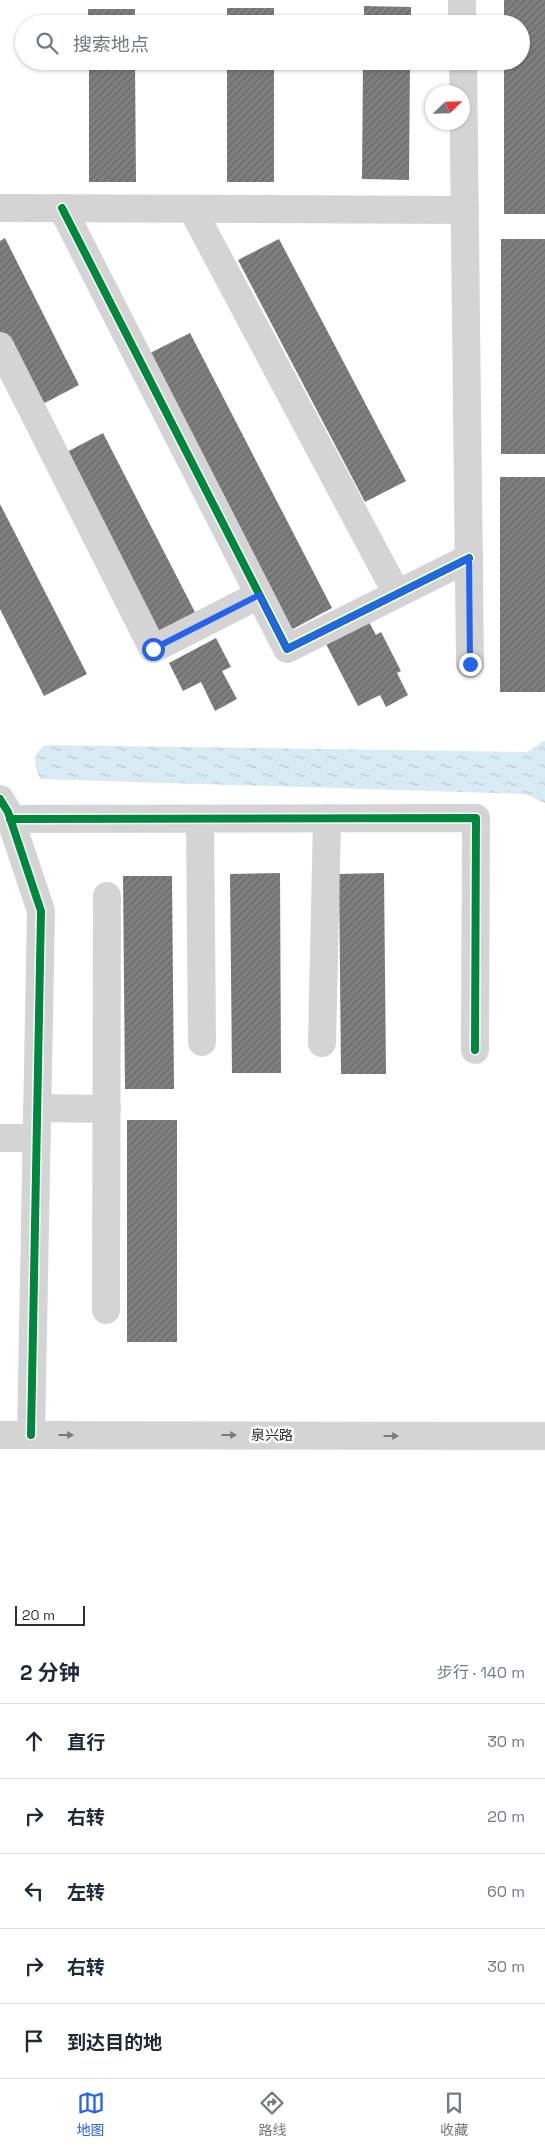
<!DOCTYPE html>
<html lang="zh">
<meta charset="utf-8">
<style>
:root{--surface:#fff;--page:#f6f6f7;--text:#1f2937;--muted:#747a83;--line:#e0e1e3;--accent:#2563eb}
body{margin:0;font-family:"Space Grotesk","Noto Sans SC",sans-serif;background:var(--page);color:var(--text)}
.compass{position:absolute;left:425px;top:85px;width:45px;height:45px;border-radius:50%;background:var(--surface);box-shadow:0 1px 4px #0004;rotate:67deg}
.scale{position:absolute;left:15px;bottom:12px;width:70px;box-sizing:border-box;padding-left:5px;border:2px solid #303030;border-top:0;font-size:14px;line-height:18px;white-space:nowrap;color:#303030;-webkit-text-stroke:4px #fff;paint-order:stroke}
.stop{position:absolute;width:15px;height:15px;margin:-11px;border:4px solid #2563eb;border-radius:50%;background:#fff}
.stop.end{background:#2563eb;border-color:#fff;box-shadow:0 1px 5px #0008}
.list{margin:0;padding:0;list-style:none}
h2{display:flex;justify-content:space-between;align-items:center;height:65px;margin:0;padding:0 20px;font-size:21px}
h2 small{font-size:16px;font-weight:400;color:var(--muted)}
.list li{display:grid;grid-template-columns:32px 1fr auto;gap:15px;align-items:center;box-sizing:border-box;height:75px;padding:0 20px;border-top:1px solid var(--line)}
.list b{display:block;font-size:19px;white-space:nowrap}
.list em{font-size:16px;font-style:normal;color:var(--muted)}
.icon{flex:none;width:28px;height:28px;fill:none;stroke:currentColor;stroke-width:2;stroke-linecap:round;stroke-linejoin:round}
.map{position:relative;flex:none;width:545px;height:1638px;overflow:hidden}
.search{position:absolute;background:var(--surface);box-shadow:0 1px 4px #0004;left:15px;right:15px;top:15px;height:55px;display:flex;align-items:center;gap:12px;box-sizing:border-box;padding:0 18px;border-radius:28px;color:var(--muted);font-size:19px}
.sheet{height:440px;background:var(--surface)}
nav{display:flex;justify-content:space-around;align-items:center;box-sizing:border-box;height:70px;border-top:1px solid var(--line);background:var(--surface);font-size:14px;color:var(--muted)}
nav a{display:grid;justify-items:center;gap:2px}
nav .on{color:var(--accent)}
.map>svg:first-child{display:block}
.water{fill:url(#water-ripples)}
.building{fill:url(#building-hatch)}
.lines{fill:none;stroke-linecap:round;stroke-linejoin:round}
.minor{stroke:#d4d4d4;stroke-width:28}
.cycleway-casing{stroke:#fff;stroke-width:11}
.cycleway{stroke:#00873e;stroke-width:8}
.oneway{fill:#7a7a7a}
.route{stroke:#2563eb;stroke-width:6}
.labels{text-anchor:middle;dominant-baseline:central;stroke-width:5;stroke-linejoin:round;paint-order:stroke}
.street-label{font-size:14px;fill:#303030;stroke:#fff}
</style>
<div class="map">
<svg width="545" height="1638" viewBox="0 0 545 1638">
<defs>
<pattern id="water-ripples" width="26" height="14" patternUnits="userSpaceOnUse" patternTransform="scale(1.25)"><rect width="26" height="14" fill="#d8eaf3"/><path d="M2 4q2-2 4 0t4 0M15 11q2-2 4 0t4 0" fill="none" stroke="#bac9d1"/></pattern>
<pattern id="building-hatch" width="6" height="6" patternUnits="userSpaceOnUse" patternTransform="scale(1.25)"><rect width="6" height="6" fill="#7f7f7f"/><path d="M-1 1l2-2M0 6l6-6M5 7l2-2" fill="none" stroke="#686868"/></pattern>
</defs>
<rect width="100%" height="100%" fill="#fff"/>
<path class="water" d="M543 741H545V803L525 794 40 779C34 764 31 756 45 745L527 752Z"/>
<g class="building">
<polygon points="504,0 545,0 545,214 504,214 504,61 521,61 521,24 504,24"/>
<polygon points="364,6 411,7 411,24 364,24"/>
<rect x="227" y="8" width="47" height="16"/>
<rect x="88" y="9" width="47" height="15"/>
<polygon points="89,61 135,61 136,182 89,182"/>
<rect x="227" y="61" width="47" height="121"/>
<polygon points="363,61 410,61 409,180 362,179"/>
<polygon points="5,238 79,385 37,407 0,334 0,241"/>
<polygon points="279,239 406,481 365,502 238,260"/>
<rect x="501" y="239" width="44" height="215"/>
<polygon points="190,333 332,608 291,630 148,354"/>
<polygon points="103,433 198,618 157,639 63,454"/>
<rect x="500" y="477" width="45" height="215"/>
<polygon points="0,504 87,674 44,696 0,609"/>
<polygon points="369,622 376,635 381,632 401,671 397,673 408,695 386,707 380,695 358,706 326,644"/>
<polygon points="216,638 231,667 222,671 237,699 215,711 201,682 183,691 169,663"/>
<polygon points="280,873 281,1073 232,1073 230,874"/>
<polygon points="384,873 386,1074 341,1074 339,874"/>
<polygon points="123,876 172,876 174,1089 125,1089"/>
<rect x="127" y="1120" width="50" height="222"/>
</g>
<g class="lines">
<g class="minor">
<polyline points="462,0 462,24"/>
<polyline points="463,61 470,664"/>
<polyline points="0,208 465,210"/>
<polyline points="62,208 287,649 469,558"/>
<polyline points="192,209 397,594"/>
<polyline points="0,346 153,649 259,595"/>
<polyline points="0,799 8,812 41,911 31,1435"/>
<polyline points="10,819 476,818 475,1050"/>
<polyline points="200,819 202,1042"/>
<polyline points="322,1043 327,818"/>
<polyline points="37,1108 107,1109"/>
<polyline points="0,1138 36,1138"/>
<polyline points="106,1310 107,896"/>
<polyline points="0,1435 545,1436"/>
</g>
<g class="cycleway-casing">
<g id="cycleway">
<polyline points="62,208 287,649 469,558"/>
<polyline points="0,799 8,812 41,911 31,1435"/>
<polyline points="10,819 476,818 475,1050"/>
</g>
</g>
<use href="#cycleway" class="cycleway"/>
</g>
<defs><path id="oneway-solid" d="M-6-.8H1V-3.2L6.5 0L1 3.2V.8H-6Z" transform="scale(1.25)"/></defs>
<g class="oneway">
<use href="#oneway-solid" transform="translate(66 1435)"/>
<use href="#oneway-solid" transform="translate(229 1435)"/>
<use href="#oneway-solid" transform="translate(391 1436)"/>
</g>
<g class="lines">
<polyline class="route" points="153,649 259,595 287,649 469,558 470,664"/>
</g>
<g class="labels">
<g class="street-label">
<text x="272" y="1435">泉兴路</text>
</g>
</g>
</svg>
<svg class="compass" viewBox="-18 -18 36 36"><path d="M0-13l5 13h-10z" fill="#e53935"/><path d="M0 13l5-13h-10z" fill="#747a83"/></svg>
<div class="scale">20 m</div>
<div class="stop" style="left:153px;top:649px"></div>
<div class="stop end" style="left:470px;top:664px"></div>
<div class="search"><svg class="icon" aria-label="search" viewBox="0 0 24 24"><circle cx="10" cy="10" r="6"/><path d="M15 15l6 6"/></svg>搜索地点</div>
</div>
<section class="sheet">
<h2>2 分钟<small>步行 · 140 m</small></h2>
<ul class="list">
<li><svg class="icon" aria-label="ahead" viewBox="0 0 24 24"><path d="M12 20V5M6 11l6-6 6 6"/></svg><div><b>直行</b></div><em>30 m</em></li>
<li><svg class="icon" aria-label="right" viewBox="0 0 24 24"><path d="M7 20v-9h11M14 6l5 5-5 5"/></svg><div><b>右转</b></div><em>20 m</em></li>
<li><svg class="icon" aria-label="left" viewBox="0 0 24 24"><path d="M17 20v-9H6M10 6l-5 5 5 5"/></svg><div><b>左转</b></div><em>60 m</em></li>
<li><svg class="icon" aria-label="right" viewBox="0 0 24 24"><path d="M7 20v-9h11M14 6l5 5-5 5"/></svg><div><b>右转</b></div><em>30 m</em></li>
<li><svg class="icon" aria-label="arrive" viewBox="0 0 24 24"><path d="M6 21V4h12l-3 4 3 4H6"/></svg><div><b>到达目的地</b></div></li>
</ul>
</section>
<nav>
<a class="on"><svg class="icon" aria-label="map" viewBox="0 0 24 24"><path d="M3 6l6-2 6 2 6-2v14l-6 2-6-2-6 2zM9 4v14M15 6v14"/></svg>地图</a>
<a><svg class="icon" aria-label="directions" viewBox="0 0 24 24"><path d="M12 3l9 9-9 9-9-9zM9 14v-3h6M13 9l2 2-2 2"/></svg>路线</a>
<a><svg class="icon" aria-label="saved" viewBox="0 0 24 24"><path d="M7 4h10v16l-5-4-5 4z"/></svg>收藏</a>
</nav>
